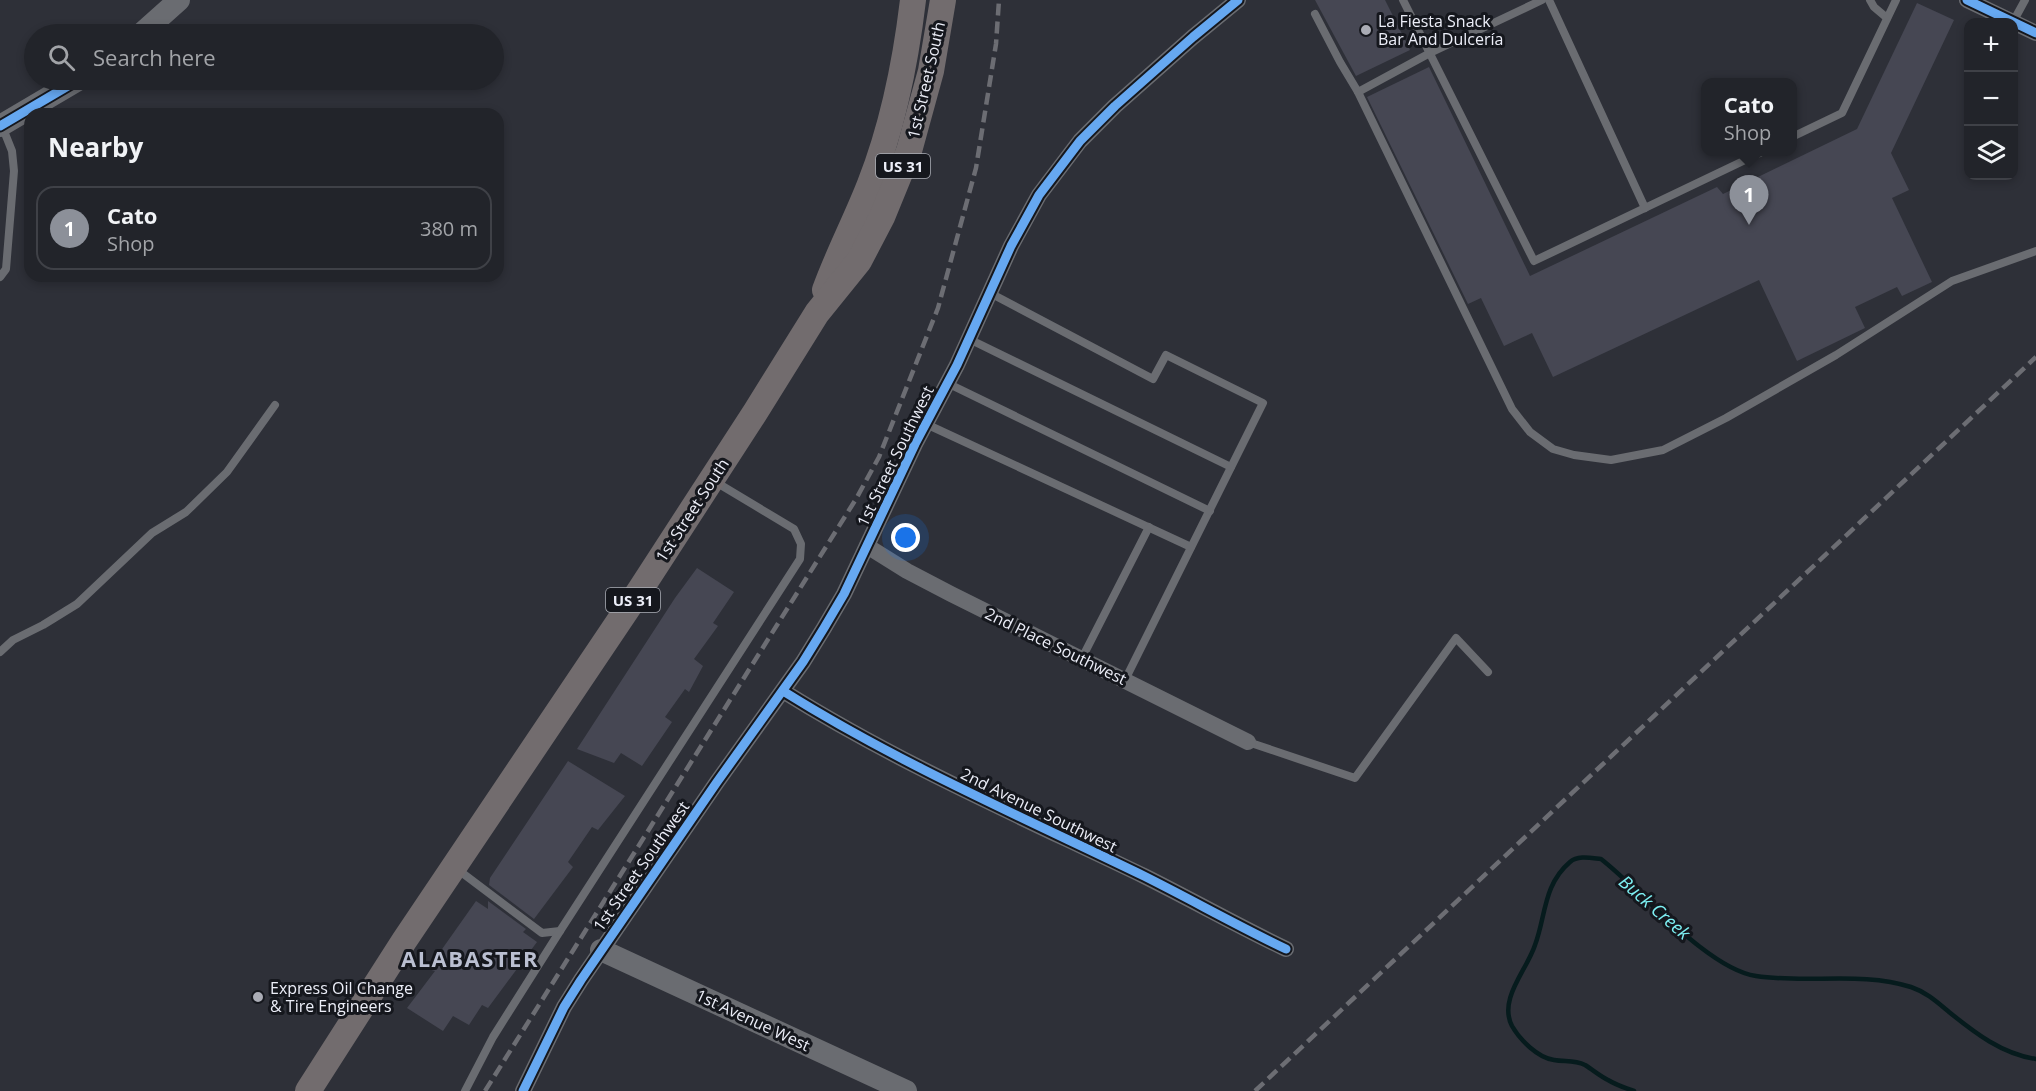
<!DOCTYPE html>
<meta charset="utf-8">
<style>
:root{--surface:#22242a;--page:#2a2c32;--text:#f1f3f6;--muted:#a2a4a8;--line:#3f4147;--accent:#8c9099}
body{margin:0;font-family:"Open Sans",sans-serif;background:var(--page);color:var(--text)}
.controls{position:absolute;right:18px;top:18px;display:grid;overflow:hidden;border-radius:12px;box-shadow:0 3px 9px #0003}
.controls button{width:54px;height:54px;display:grid;place-items:center;padding:0;border:0;border-bottom:2px solid var(--line);background:var(--surface);color:var(--text);font:30px sans-serif}
.you{position:absolute;left:906px;top:538px;width:21px;height:21px;margin:-15px;border:4px solid #fff;border-radius:50%;background:#1a73e8;box-shadow:0 0 0 9px #1a73e833}
.badge{display:grid;place-items:center;width:39px;height:39px;border-radius:50%;background:var(--accent);color:#fff;font-size:20px;font-weight:700}
.pin{position:absolute;translate:-50% -50px;filter:drop-shadow(0 2px 3px #0008)}
.pin::after{content:'';position:absolute;top:32px;width:21px;height:18px;background:inherit;clip-path:polygon(0 0,100% 0,50% 100%)}
.popup{position:absolute;left:1701px;top:78px;width:96px;height:78px;box-sizing:border-box;display:grid;place-content:center;border-radius:12px;background:var(--surface);filter:drop-shadow(0 2px 4px #0005);font-size:20px;white-space:nowrap;color:var(--muted)}
.popup b{font-size:22px;color:var(--text)}
.popup::after{content:'';position:absolute;left:50%;top:100%;margin-left:-12px;border:12px solid transparent;border-top-color:var(--surface)}
.list{margin:0;padding:0;list-style:none}
h2{display:flex;justify-content:space-between;align-items:center;height:78px;margin:0;padding:0 24px;font-size:26px}
h2 small{font-size:20px;font-weight:400;color:var(--muted)}
.list li{display:grid;grid-template-columns:39px 1fr auto;gap:18px;align-items:center;box-sizing:border-box;height:84px;margin:0 12px 12px;padding:0 12px;border:2px solid var(--line);border-radius:18px}
.list b{display:block;font-size:22px;white-space:nowrap}
.list p{margin:0;font-size:20px;white-space:nowrap;color:var(--muted)}
.list em{font-size:20px;font-style:normal;color:var(--muted)}
.icon{flex:none;width:33px;height:33px;fill:none;stroke:currentColor;stroke-width:2;stroke-linecap:round;stroke-linejoin:round}
.map{position:relative;flex:none;width:2036px;height:1091px;overflow:hidden}
.search{position:absolute;background:var(--surface);box-shadow:0 3px 9px #0003;left:24px;top:24px;width:480px;height:66px;display:flex;align-items:center;gap:15px;box-sizing:border-box;padding:0 21px;border-radius:33px;color:var(--muted);font-size:22px}
.panel{position:absolute;background:var(--surface);box-shadow:0 3px 9px #0003;left:24px;top:108px;width:480px;height:174px;border-radius:18px}
.map>svg:first-child{display:block}
.lines{fill:none;stroke-linecap:round;stroke-linejoin:round}
.stream{stroke:#061b1d;stroke-width:4.5}
.building{fill:#464753}
.lane{stroke:#6a6c71;stroke-width:8}
.street{stroke:#6a6c71;stroke-width:16}
.secondary{stroke:#6a6c71;stroke-width:22}
.primary{stroke:#726c6e;stroke-width:26}
.rail{stroke:#6c6d73;stroke-width:4.5;stroke-dasharray:12 6;stroke-linecap:butt}
.cycleway-casing{stroke:#15171d;stroke-width:13}
.cycleway{stroke:#66a8f1;stroke-width:9}
.poi-dot{fill:#aaacb5;stroke:#15171d;stroke-width:2}
.labels{text-anchor:middle;dominant-baseline:central;stroke-width:6;stroke-linejoin:round;paint-order:stroke}
.shield{fill:#15171d;stroke:#acaeb6;stroke-width:1.5}
.shield-label{font-size:15px;font-weight:bold;fill:#eceef8}
.poi-label{font-size:16px;fill:#eceef8;stroke:#15171d;text-anchor:start}
.street-label{font-size:16px;fill:#eceef8;stroke:#15171d}
.water-label{font-size:18px;font-style:italic;fill:#7df0f3;stroke:#15171d}
.district-label{font-size:22px;font-weight:bold;letter-spacing:1.5px;fill:#babfd1;stroke:#15171d}
</style>
<div class="map">
<svg width="2036" height="1091" viewBox="0 0 2036 1091">
<rect width="100%" height="100%" fill="#2e3038"/>
<g class="lines">
<path class="stream" d="M1634 1091C1625 1088 1616 1085 1608 1080 1600 1076 1593 1070 1585 1065 1574 1060 1565 1062 1554 1060 1538 1058 1520 1040 1512 1026 1498 999 1527 970 1535 945 1546 916 1543 885 1570 862 1578 855 1591 858 1601 859 1641 890 1708 969 1756 976 1807 984 1861 971 1911 987 1926 992 1937 1002 1949 1012 1975 1033 2002 1054 2036 1059"/>
</g>
<g class="building">
<polygon points="1315,0 1385,0 1410,50 1356,76"/>
<polygon points="1917,3 1954,20 1891,153 1909,190 1892,198 1932,282 1902,296 1897,287 1855,307 1865,328 1797,361 1759,280 1553,377 1532,333 1504,346 1481,298 1468,304 1367,97 1429,67 1530,276 1717,187 1723,194 1857,129"/>
<polygon points="697,568 734,592 713,623 718,626 694,659 703,666 689,692 685,689 665,717 672,722 642,766 621,753 614,763 577,749 675,598"/>
<polygon points="568,761 625,796 598,830 592,827 568,862 573,867 534,919 489,885 490,878"/>
<polygon points="476,901 488,909 488,901 526,929 523,932 537,942 488,1008 482,1005 469,1025 453,1016 443,1031 407,1008 435,971 428,969"/>
</g>
<g class="lines">
<g class="lane">
<polyline points="1403,0 1534,261 1762,152"/>
<polyline points="1542,0 1430,53 1358,92 1512,409 1530,432 1553,449 1574,455 1611,460 1663,450 1726,418 1836,355 1952,281 2036,251"/>
<polyline points="1549,0 1645,208"/>
<polyline points="1870,0 1874,7 1887,18"/>
<polyline points="1315,14 1340,62 1358,92"/>
<polyline points="2013,22 2025,0"/>
<polyline points="1792,137 1842,113 1896,0"/>
<polyline points="0,277 6,269 14,171 12,151 2,126"/>
<polyline points="990,293 1153,379 1166,355 1263,403 1125,680"/>
<polyline points="969,339 1231,467"/>
<polyline points="947,383 1210,511"/>
<polyline points="926,424 1191,547"/>
<polyline points="0,652 13,640 43,625 77,604 152,533 186,512 227,472 275,405"/>
<polyline points="1082,658 1149,527"/>
<polyline points="1248,742 1355,778 1456,638 1488,672"/>
<polyline points="457,869 542,933 560,931 800,559 801,544 794,529 714,481"/>
<polyline points="465,1091 493,1037 560,931"/>
</g>
<g class="street">
<polyline points="1967,0 2036,33"/>
<polyline points="867,546 907,571 951,594 1248,742"/>
<path d="M783 691C898 763 1022 817 1144 876 1192 900 1238 926 1286 949"/>
<polyline points="523,1091 564,1007 581,980 717,782 803,662 824,628 844,594 915,444 957,365 1011,246 1039,195 1080,141 1115,106 1193,37 1238,0"/>
</g>
<g class="secondary">
<polyline points="141,34 179,0"/>
<polyline points="0,126 78,80"/>
<polyline points="601,950 906,1091"/>
</g>
<g class="primary">
<path d="M825 290C838 254 856 220 870 184 892 128 906 59 913 0"/>
<polyline points="308,1091 404,941 640,590 756,411 817,313 859,261 882,217 909,151 931,71 943,0"/>
</g>
<g class="rail">
<polyline points="485,1091 856,499 879,457 938,308 976,168 996,44 999,0"/>
<polyline points="1255,1091 2036,357"/>
</g>
<g class="cycleway-casing">
<g id="cycleway">
<polyline points="1967,0 2036,33"/>
<polyline points="0,126 78,80"/>
<path d="M783 691C898 763 1022 817 1144 876 1192 900 1238 926 1286 949"/>
<polyline points="523,1091 564,1007 581,980 717,782 803,662 824,628 844,594 915,444 957,365 1011,246 1039,195 1080,141 1115,106 1193,37 1238,0"/>
</g>
</g>
<use href="#cycleway" class="cycleway"/>
</g>
<g class="poi-dot">
<circle cx="1366" cy="30" r="6"/>
<circle cx="258" cy="997" r="6"/>
</g>
<g class="labels">
<g class="shield">
<rect x="876" y="154" width="54" height="24" rx="4.5"/>
<rect x="606" y="588" width="54" height="24" rx="4.5"/>
</g>
<g class="shield-label">
<text x="903" y="166">US 31</text>
<text x="633" y="600">US 31</text>
</g>
<g class="poi-label">
<text x="1378" y="21">La Fiesta Snack<tspan x="1378" dy="18">Bar And Dulcería</tspan></text>
<text x="270" y="988">Express Oil Change<tspan x="270" dy="18">&amp; Tire Engineers</tspan></text>
</g>
<g class="street-label">
<text transform="translate(926 80) rotate(-77)">1st Street South</text>
<text transform="translate(895 456) rotate(-64)">1st Street Southwest</text>
<text transform="translate(692 510) rotate(-57)">1st Street South</text>
<text transform="translate(1056 646) rotate(26)">2nd Place Southwest</text>
<text transform="translate(1039 810) rotate(26)">2nd Avenue Southwest</text>
<text transform="translate(641 866) rotate(-55)">1st Street Southwest</text>
<text transform="translate(753 1020) rotate(25)">1st Avenue West</text>
</g>
<g class="water-label">
<text transform="translate(1655 907) rotate(41)">Buck Creek</text>
</g>
<g class="district-label">
<text x="470" y="958">ALABASTER</text>
</g>
</g>
</svg>
<div class="controls">
<button>+</button>
<button>−</button>
<button><svg class="icon" aria-label="layers" viewBox="0 0 24 24"><path d="M12 4l9 5-9 5-9-5zM3 14l9 5 9-5"/></svg></button>
</div>
<div class="you"></div>
<div class="pin badge" style="left:1749px;top:225px">1</div>
<div class="popup"><b>Cato</b>Shop</div>
<div class="search"><svg class="icon" aria-label="search" viewBox="0 0 24 24"><circle cx="10" cy="10" r="6"/><path d="M15 15l6 6"/></svg>Search here</div>
<section class="panel">
<h2>Nearby<small></small></h2>
<ul class="list">
<li><span class="badge">1</span><div><b>Cato</b><p>Shop</p></div><em>380 m</em></li>
</ul>
</section>
</div>
